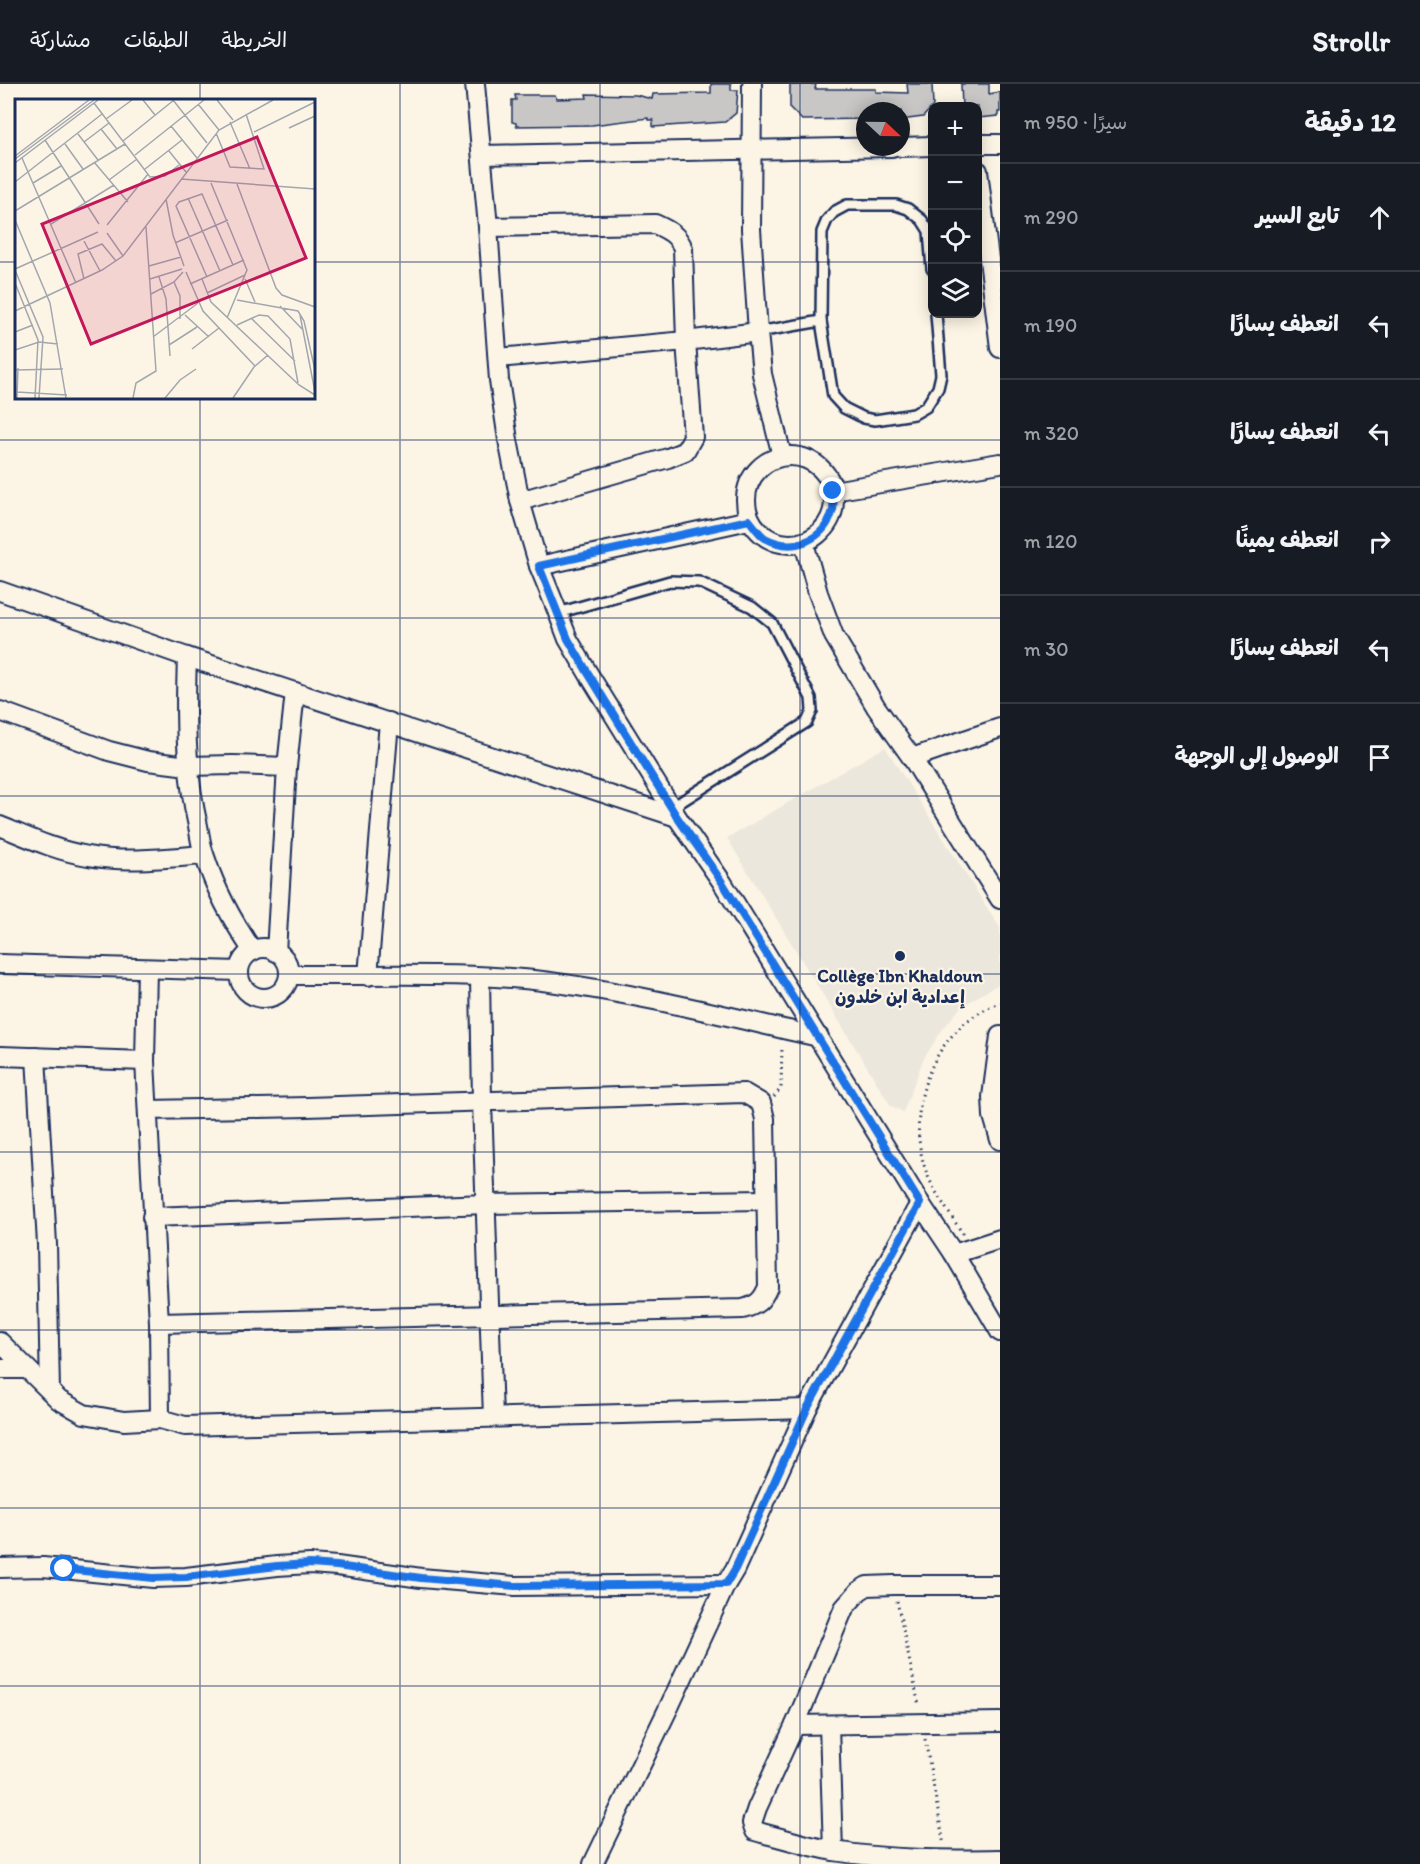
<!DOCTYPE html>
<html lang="ar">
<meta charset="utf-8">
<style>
:root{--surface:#171b24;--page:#242831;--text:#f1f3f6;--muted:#9ea1a6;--line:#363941}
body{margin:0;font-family:Itim,"Playpen Sans Arabic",sans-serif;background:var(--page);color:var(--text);direction:rtl}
.controls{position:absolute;right:18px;top:18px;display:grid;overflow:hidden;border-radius:12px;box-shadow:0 3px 15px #0003}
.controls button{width:54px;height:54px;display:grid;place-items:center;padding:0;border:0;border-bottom:2px solid var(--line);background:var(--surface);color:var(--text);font:30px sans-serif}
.compass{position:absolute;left:856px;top:18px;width:54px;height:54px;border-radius:50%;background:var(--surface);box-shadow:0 3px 15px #0003;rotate:112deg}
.stop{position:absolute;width:18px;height:18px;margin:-14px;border:4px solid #1a73e8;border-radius:50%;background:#fff}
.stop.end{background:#1a73e8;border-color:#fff;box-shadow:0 2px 6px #0008}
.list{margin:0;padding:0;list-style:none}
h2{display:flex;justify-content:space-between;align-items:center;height:78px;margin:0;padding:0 24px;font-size:26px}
h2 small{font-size:20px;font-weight:400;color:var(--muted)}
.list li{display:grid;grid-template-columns:39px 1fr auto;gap:18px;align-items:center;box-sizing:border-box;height:108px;padding:0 24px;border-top:2px solid var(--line)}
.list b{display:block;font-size:22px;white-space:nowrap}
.list em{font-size:20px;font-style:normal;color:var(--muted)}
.icon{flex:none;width:33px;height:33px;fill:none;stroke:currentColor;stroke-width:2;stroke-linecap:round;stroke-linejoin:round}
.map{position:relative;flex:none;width:1000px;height:1780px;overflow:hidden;direction:ltr}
header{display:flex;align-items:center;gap:36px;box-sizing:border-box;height:84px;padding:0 30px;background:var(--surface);border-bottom:2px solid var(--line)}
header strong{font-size:28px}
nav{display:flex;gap:33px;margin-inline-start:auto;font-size:21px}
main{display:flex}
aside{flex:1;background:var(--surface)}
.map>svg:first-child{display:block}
.built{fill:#ece7dc}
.building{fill:#c8c7c6;stroke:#1b2f5e;stroke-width:1.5}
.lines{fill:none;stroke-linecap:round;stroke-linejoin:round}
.lane-casing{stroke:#1b2f5e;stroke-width:14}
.street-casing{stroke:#1b2f5e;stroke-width:22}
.path{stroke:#1b2f5e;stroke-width:3;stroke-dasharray:1.5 4.5;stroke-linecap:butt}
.lane{stroke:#fcf5e5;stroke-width:9}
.street{stroke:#fcf5e5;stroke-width:18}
.route{stroke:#1a73e8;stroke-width:8}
.grid{fill:none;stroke:#1b2f5e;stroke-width:1.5;stroke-opacity:0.55}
.poi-dot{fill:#1b2f5e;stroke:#fcf5e5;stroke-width:2}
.labels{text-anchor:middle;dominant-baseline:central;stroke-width:4.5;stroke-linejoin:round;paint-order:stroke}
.poi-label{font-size:18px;font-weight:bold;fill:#1b2f5e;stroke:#fcf5e5}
.inset-road{fill:none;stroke:#a2a6af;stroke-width:1.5}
.view{fill:#c2185b;fill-opacity:0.15;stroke:#c2185b;stroke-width:3}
.inset-edge{fill:none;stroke:#1b2f5e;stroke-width:3}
</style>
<header>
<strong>Strollr</strong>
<nav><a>الخريطة</a><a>الطبقات</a><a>مشاركة</a></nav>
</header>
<main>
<aside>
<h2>12 دقيقة<small>سيرًا · 950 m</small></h2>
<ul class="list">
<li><svg class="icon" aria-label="ahead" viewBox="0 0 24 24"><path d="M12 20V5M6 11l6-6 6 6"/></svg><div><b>تابع السير</b></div><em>290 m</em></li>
<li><svg class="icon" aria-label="left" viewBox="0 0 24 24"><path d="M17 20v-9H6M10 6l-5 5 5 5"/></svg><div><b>انعطف يسارًا</b></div><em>190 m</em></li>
<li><svg class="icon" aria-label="left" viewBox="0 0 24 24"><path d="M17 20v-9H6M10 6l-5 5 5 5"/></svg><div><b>انعطف يسارًا</b></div><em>320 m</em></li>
<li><svg class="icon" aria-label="right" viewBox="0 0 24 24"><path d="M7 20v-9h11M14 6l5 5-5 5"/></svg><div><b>انعطف يمينًا</b></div><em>120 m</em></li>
<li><svg class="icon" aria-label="left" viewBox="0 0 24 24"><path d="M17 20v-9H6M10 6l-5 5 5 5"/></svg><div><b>انعطف يسارًا</b></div><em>30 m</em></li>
<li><svg class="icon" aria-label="arrive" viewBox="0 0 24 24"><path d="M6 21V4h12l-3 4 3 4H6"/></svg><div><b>الوصول إلى الوجهة</b></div></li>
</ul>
</aside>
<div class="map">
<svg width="1000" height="1780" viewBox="0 0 1000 1780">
<rect width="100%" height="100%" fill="#fcf5e5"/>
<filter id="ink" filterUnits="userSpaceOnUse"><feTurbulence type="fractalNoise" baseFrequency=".0167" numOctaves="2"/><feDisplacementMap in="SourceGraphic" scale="12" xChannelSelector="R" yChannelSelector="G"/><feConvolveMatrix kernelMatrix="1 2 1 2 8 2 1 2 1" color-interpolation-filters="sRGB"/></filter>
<g filter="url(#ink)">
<polygon class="built" points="885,663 1000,844 1000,899 961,923 942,946 924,974 903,1028 891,1022 727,754"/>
<g class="building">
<polygon points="711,0 731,0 731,6 738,6 736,29 725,38 653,43 653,36 648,36 648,34 592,41 516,42 516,39 512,38 512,16 516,16 515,11 555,11 557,15 587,14 586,10 636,11 652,15 653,10 711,9"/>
<polygon points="816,0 815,5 876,5 876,8 908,9 907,0 932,0 933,22 923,33 901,36 901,27 865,27 865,35 802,36 790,24 790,1"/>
<polygon points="961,0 989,0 989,10 1000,8 1000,28 998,28 998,32 978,34 978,22 962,22"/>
</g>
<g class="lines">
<g class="lane-casing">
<g id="lane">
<polyline points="932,185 929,147 922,136 908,125 896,121 847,121 834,128 827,136 822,148 821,237 833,312 844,324 864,334 875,336 914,330 926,323 938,304 941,291 936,230"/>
<polyline points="758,248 821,237"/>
<polyline points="558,529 670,497 699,498 752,523 772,539 811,614 812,627 807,638 671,724"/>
</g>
</g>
<g class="street-casing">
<g id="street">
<polyline points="475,0 488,143 499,296 508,356 520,417 539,482 558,529 568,555 588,589 677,733 722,798 920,1119 954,1170 1000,1248"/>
<polyline points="752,0 751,145 758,248 762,290 782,372"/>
<polyline points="978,60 1000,60"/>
<polyline points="901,63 932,62"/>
<polyline points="482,71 892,63"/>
<polyline points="978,87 1000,264"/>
<path d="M488 143 655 140C668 146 677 150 683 164L686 257 693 353 685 367 668 374 520 417"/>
<polyline points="498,274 686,257 758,248"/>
<circle cx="790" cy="416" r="44"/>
<polyline points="833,407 1000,379"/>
<polyline points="804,459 818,509 834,552 876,623 912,674 1000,815"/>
<polyline points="539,482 749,436"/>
<polyline points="0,507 187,573 677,733"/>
<path d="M187 573C185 630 185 686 198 742 200 752 201 763 205 773 216 807 233 838 253 867"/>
<polyline points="0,627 109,667 148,677 188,682 233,681 287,683"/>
<polyline points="912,674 1000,644"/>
<path d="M0 742C29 754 57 767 88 772 126 779 166 774 204 771"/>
<circle cx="264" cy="889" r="25"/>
<polyline points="276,868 287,683 295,608"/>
<polyline points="0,880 239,887"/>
<polyline points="147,885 145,977 159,1239 160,1335"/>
<path d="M289 891C376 892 464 887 550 898 640 910 730 933 819 953"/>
<polyline points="368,892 389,638"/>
<polyline points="480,893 482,1018 493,1333"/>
<polyline points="1000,952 992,1013 993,1032 1000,1056"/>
<polyline points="0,972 145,977"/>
<polyline points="36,973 47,1160 50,1307"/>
<path d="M148 1026 307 1023 744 1009 761 1019 765 1035 768 1203C762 1217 757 1221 743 1225L159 1239"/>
<polyline points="152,1133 486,1120 766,1116"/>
<polyline points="954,1170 1000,1155"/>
<polyline points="0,1258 59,1316 84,1330 124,1337 160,1335 185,1342 807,1325"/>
<polyline points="0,1285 27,1285"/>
<polyline points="0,1484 43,1483 153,1494 186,1493 277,1482 310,1480 337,1482 421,1494 515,1502 726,1500"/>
<path d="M1000 1501H894L867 1502 859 1507 844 1524 795 1641 757 1724 752 1739 755 1747 762 1749C786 1755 810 1763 834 1767 889 1776 944 1776 1000 1775"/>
<polyline points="795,1641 1000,1638"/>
<polyline points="829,1641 833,1767"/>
<polyline points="593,1780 670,1621 726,1500 735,1485 807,1325 920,1119"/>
</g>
</g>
<g class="path">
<polyline points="774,1013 781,1004 782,962"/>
<path d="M963 1150C952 1133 932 1105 926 1087 903 1023 934 942 1000 919"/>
<polyline points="897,1517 919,1622"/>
<polyline points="925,1655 944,1761"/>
</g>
<use href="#lane" class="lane"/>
<use href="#street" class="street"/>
</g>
</g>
<g class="lines" filter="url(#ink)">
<path class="route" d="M64 1485 153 1494 186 1493 277 1482 310 1480 337 1482 421 1494 515 1502 726 1500 735 1485 807 1325 920 1119 722 798 677 733 588 589 568 555 539 482 749 436C754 442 759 450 765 454 793 469 824 457 833 426 834 420 833 413 833 407"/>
</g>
<path class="grid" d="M200 0V16M400 0V1780M600 0V1780M800 0V1780M0 178H16M314 178H932M978 178H1000M200 314V1780M0 356H1000M0 534H1000M0 712H1000M0 890H1000M0 1068H1000M0 1246H1000M0 1424H1000M0 1602H1000"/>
<circle class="poi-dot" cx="900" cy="872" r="6"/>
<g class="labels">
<g class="poi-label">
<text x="900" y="892">Collège Ibn Khaldoun<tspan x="900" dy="21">إعدادية ابن خلدون</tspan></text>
</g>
</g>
<g transform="translate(15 15)">
<rect width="300" height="300" fill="#fcf5e5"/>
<path class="inset-road" d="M128 1 140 16M158 1 192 44M202 1 218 21M79 4 135 78 150 77 164 66M183 5 204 31M91 20 117 1M215 23 235 70M156 27 182 59M274 29 300 17M86 30 102 50M239 33 300 3M201 34 215 68 249 70 231 15M63 35 83 61M30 41 84 125M108 42 159 1M69 43 94 24M50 45 68 70M154 52 171 73M120 56 189 1M0 57 74 1M7 59 61 184M0 60 79 1M79 63 113 103M0 64 83 1M130 70 167 41M166 80 300 90M94 81 122 60M0 83 87 15M18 84 46 67M196 84 232 171 212 219M222 85 261 189 267 196 300 208M173 99 205 172M151 100 158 136 169 167M0 112 110 45M0 121 35 204 51 299M36 125 99 86M92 126 133 75M92 134 108 157M69 142 85 172M160 144 213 121M134 167 166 158M0 170 83 133M0 171 28 238 24 299M171 173 188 212 240 267M144 178 151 200 155 257M192 178 161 107 164 103 187 95 218 166M69 180 63 155 87 145 101 162M135 180 167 170M187 180 196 203 284 286 300 296M230 180 240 203M159 183 165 197V220M0 184 23 241 20 299M175 185 229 161M192 194 230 176M136 195 159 183 168 173M222 201 283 212 289 222 300 271M265 207 287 230M0 212 87 171 108 157 204 31 258 1M170 216 194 238M285 216 300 293M237 220 280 262M222 226 244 216 253 217 275 240 283 284M0 233 18 226M138 238 183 204M154 246 182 228M177 250 204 229M0 251 24 243 43 245M0 271 48 270M2 293 52 296M2 299 3 269M118 299 121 284 141 272 131 128M150 299 165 281 181 270M218 299 239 268 253 256"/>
<path class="view" d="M242 38 291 159 76 245 27 125Z"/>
<rect width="300" height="300" class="inset-edge"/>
</g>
</svg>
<div class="controls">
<button>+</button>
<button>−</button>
<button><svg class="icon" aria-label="locate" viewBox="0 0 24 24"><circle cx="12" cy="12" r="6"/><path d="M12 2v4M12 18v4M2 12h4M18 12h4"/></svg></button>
<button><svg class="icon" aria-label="layers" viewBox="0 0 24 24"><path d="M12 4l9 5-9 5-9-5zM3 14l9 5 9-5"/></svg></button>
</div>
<svg class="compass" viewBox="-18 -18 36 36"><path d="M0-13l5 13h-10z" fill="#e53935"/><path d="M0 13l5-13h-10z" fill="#9ea1a6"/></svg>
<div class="stop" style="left:64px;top:1485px"></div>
<div class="stop end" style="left:833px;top:407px"></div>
</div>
</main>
